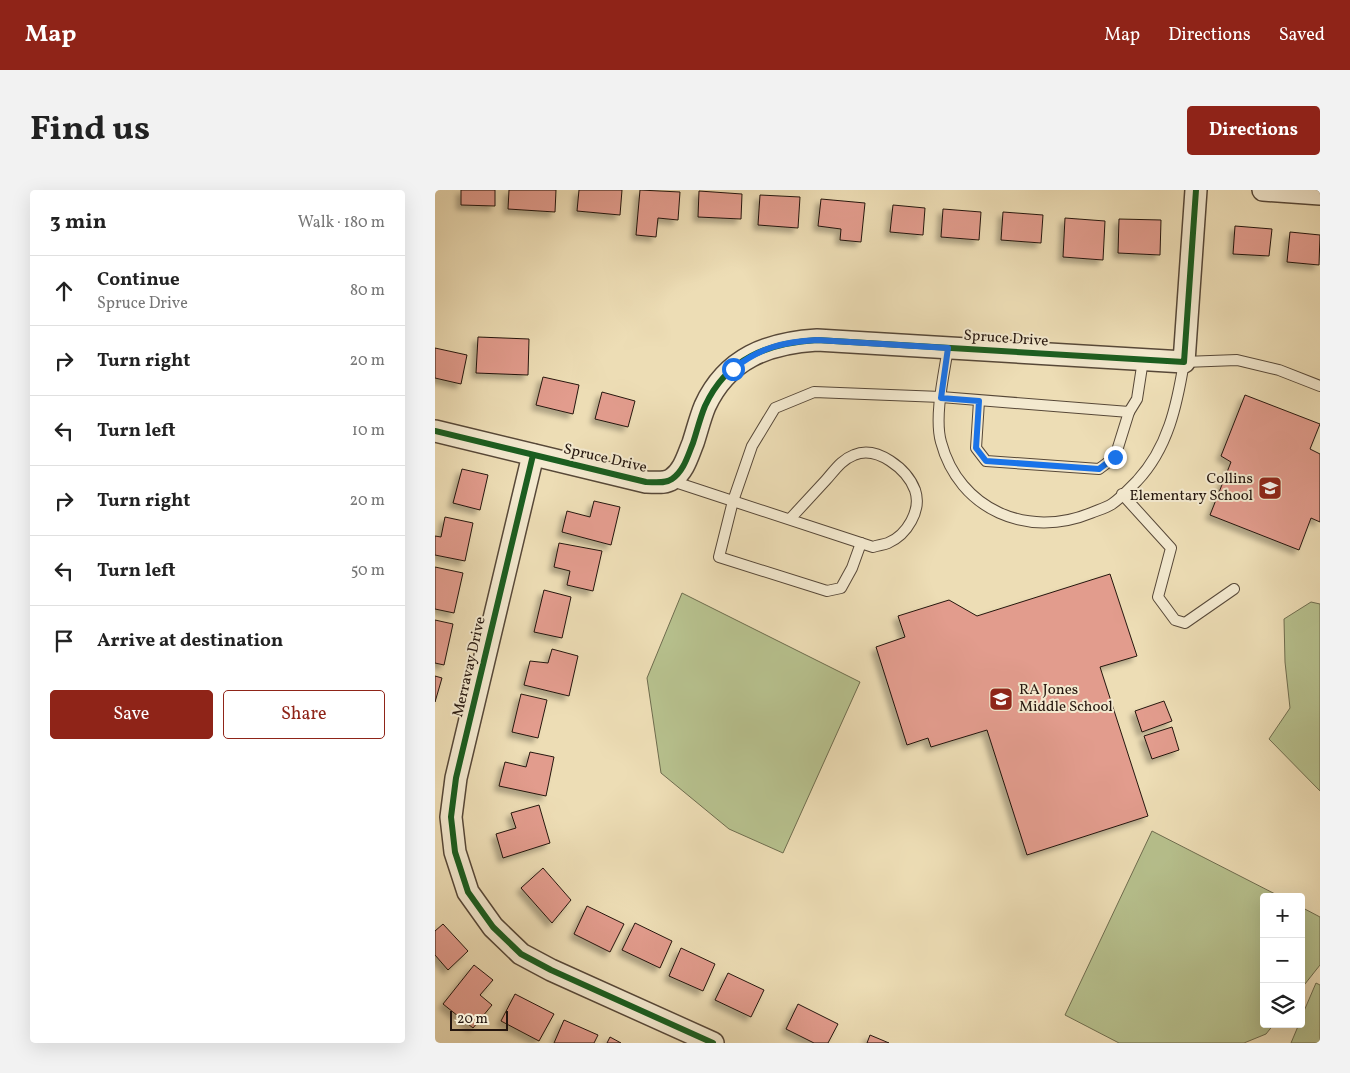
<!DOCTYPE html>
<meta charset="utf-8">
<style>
:root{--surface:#fff;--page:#f2f2f2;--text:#222;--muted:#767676;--line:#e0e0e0;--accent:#8f2418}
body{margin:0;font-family:Vollkorn,serif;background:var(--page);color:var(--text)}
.controls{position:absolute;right:15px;bottom:15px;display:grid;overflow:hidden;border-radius:5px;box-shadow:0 5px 20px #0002}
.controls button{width:45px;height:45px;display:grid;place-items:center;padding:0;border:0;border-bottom:1px solid var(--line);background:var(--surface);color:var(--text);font:25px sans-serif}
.scale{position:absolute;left:15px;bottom:12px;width:58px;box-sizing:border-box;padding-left:5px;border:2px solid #25160e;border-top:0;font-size:14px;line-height:18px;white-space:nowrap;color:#25160e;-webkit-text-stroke:4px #f3e9cf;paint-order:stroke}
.stop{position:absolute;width:15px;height:15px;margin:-11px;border:4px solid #1a73e8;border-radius:50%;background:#fff}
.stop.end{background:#1a73e8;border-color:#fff;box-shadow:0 1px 5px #0008}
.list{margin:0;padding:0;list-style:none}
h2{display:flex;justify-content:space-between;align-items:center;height:65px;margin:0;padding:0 20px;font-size:21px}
h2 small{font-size:16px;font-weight:400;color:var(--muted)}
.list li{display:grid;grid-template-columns:32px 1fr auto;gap:15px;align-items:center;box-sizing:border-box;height:70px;padding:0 20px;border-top:1px solid var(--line)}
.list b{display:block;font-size:19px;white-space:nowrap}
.list p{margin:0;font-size:16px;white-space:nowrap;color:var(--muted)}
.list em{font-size:16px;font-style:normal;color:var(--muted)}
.actions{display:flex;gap:10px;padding:15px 20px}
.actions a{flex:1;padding:11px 0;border:1px solid var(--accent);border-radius:5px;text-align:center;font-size:18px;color:var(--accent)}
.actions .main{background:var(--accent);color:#fff}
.icon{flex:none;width:28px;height:28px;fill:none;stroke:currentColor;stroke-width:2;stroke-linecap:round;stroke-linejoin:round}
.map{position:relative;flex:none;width:885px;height:853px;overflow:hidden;border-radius:5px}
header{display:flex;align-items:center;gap:30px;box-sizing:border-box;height:70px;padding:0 25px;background:var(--accent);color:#fff}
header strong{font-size:24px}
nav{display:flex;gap:28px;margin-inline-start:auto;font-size:18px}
.intro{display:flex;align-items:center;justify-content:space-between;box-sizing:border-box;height:120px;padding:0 30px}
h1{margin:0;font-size:35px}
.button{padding:12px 22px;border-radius:5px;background:var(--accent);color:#fff;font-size:18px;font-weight:700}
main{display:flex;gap:30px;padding:0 30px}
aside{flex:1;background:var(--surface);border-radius:5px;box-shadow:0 5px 20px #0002}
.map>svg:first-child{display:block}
.green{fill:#b7c18e;stroke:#6e6c4e}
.building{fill:#e29c8d;stroke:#25160e;filter:url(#shadow)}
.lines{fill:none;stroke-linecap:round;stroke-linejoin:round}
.lane-casing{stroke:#574838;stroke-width:12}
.street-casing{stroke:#574838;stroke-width:24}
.lane{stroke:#f3e9cf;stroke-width:10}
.street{stroke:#f3e9cf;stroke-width:21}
.cycleway-casing{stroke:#f3e9cf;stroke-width:9}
.cycleway{stroke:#1b5e20;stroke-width:6}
.route{stroke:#1a73e8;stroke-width:6}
.labels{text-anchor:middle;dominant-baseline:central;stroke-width:4;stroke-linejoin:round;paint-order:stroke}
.street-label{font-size:15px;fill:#25160e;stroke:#f3e9cf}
.poi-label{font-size:15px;fill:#25160e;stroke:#f3e9cf;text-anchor:end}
</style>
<header>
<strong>Map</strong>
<nav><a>Map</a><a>Directions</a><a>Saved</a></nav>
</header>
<div class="intro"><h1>Find us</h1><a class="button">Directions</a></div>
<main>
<aside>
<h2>3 min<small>Walk · 180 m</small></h2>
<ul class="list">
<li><svg class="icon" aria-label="ahead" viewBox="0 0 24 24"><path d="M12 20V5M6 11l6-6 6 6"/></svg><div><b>Continue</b><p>Spruce Drive</p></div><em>80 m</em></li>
<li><svg class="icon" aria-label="right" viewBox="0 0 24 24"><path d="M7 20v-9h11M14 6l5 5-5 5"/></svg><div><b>Turn right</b></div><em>20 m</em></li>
<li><svg class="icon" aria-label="left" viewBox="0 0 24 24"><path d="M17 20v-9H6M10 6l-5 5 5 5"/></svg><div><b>Turn left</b></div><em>10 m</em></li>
<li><svg class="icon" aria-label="right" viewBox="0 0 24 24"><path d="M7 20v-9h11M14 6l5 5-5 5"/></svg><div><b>Turn right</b></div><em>20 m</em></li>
<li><svg class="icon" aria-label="left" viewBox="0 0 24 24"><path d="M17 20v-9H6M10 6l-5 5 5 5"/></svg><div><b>Turn left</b></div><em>50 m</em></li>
<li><svg class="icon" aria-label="arrive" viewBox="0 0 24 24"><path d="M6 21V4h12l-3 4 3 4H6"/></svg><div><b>Arrive at destination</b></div></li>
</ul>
<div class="actions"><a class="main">Save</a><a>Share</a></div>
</aside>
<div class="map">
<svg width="885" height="853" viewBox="0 0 885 853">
<defs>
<filter id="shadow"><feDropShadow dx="-4.5" dy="4.5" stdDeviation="2.5" flood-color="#0004"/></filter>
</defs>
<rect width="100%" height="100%" fill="#edddb5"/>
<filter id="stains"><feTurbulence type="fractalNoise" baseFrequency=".004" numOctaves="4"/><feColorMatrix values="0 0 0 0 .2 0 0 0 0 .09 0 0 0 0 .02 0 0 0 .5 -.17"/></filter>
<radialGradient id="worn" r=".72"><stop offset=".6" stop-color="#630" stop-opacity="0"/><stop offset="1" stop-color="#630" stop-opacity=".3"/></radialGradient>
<g class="green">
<polygon points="247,403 425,492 348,663 294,639 226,583 212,488"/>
<polygon points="876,412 885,414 885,601 834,549 855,518 850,472 849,429"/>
<polygon points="717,641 846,707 829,707 829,834 839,834 831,844 809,853 684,853 630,825"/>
<polygon points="866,717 885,727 885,775 866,799"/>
<polygon points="881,793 885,795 885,853 856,853 864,834 866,834 866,828"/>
</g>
<g class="building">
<polygon points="26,0 60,0 60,16 26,15"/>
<polygon points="74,0 121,0 120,22 73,19"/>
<polygon points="144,0 187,0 185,25 142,21"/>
<polygon points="205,0 245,2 243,30 223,28 221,47 201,45"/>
<polygon points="264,1 307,4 306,29 263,27"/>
<polygon points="325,5 365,7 363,38 323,35"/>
<polygon points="386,9 430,13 426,52 405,50 406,39 383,36"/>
<polygon points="458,15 490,18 488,45 455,42"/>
<polygon points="508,19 546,22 544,50 506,47"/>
<polygon points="568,22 608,25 606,53 566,50"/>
<polygon points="630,28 670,31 668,70 628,67"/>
<polygon points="684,29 726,30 725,65 683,63"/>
<polygon points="800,36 837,39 834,66 798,64"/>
<polygon points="855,42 885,45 884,75 852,72"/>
<polygon points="43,147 94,149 93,185 41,183"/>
<polygon points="0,158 32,165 26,194 0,188"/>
<polygon points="108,187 144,195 138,224 101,215"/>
<polygon points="167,202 200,211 193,237 160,229"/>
<polygon points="810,205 885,234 875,259 885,264 885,332 876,328 864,360 775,325 796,272 786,266"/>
<polygon points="27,279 53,285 45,320 18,313"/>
<polygon points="159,311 185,317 176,355 127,342 132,321 155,327"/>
<polygon points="10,327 38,333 30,371 0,365 0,346 6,347"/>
<polygon points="124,353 167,361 158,401 132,395 135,381 119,377"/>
<polygon points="0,377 28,383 19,423 0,419"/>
<polygon points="675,384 702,466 665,477 713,626 592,665 552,540 496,557 493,548 472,555 441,457 470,447 463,426 514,410 542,426"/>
<polygon points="109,400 136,407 127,448 99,442"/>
<polygon points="0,430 18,434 9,475 0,473"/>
<polygon points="117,459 143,466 134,506 89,495 95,471 113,473"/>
<polygon points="0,486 7,488 0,512"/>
<polygon points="86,504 112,510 103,548 77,542"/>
<polygon points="729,511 737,531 707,542 700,521"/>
<polygon points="737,537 744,560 717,569 709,546"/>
<polygon points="95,562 119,567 111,606 64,596 70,572 91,577"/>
<polygon points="104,615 115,653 68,668 61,644 81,638 76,623"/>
<polygon points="108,678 136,710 117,733 86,698"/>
<polygon points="152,716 189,734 175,762 139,744"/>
<polygon points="200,733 237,751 225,778 187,760"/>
<polygon points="8,734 33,761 13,780 0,765 0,741"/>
<polygon points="246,758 280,774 268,801 234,786"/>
<polygon points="39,775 58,790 45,805 57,815 38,838 8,814"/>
<polygon points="293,783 329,800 316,827 280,810"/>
<polygon points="80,804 119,824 104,851 66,831"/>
<polygon points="363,814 403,834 393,853 379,853 351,839"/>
<polygon points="129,830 163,845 159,853 119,853"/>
<polygon points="435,845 454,853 432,853"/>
<polygon points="175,847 186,853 172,853"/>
</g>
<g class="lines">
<g class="lane-casing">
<g id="lane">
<path d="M513 158C509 184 499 227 506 252 524 320 593 349 656 323 663 320 671 318 677 314 686 308 695 298 702 291 733 258 742 215 749 172L802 170 844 180 885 196"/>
<polyline points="544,211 541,258 551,271 664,279 680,267 694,222"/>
<path d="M237 291 438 357C443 355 448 355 453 353 472 345 487 320 480 300 472 279 442 255 419 265 406 270 400 280 391 290 379 303 367 316 355 329"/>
<polyline points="687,304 736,358 723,407 740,430 750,433 799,399"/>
<polyline points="426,353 417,378 406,398 392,401 284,367 298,311 317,256 340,218 379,202 506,207 694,222 702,209 708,170"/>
</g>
</g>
<g class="street-casing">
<g id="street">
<polyline points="828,0 885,4"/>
<path d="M0 241 211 292C220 292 230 294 237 289 249 281 253 265 258 253 262 241 265 228 270 216 292 168 333 153 382 150L749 172 761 0"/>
<polyline points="98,265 21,588 16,627 20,662 33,702 58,737 86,764 116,780 278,853"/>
</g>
</g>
<use href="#lane" class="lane"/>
<use href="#street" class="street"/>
<g class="cycleway-casing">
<g id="cycleway">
<path d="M0 241 211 292C220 292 230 294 237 289 249 281 253 265 258 253 262 241 265 228 270 216 292 168 333 153 382 150L749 172 761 0"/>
<polyline points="98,265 21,588 16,627 20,662 33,702 58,737 86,764 116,780 278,853"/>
</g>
</g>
<use href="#cycleway" class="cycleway"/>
</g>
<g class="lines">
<path class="route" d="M298 179C326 157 348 152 382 150L513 158 506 208 544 211 541 258 551 271 664 279 680 267"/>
</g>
<defs>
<g id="school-square" transform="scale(1.25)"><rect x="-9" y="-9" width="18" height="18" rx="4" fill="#8f2418" stroke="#f3e9cf"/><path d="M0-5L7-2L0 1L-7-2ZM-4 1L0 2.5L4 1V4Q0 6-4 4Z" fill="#fff"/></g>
</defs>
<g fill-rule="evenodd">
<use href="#school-square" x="835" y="298"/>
<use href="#school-square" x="566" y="509"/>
</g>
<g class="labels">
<g class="street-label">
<text transform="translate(571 149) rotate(4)">Spruce Drive</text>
<text transform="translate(170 269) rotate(13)">Spruce Drive</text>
<text transform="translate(35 477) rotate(-77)">Merravay Drive</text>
</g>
<g class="poi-label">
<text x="818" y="289">Collins<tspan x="818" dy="17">Elementary School</tspan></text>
<text x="584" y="500" text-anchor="start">RA Jones<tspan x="584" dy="17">Middle School</tspan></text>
</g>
</g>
<rect width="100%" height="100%" filter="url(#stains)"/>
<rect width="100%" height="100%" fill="url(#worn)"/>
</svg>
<div class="controls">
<button>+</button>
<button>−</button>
<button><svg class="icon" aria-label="layers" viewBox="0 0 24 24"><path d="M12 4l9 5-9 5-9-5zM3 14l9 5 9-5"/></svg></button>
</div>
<div class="scale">20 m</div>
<div class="stop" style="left:298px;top:179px"></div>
<div class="stop end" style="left:680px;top:267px"></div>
</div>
</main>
